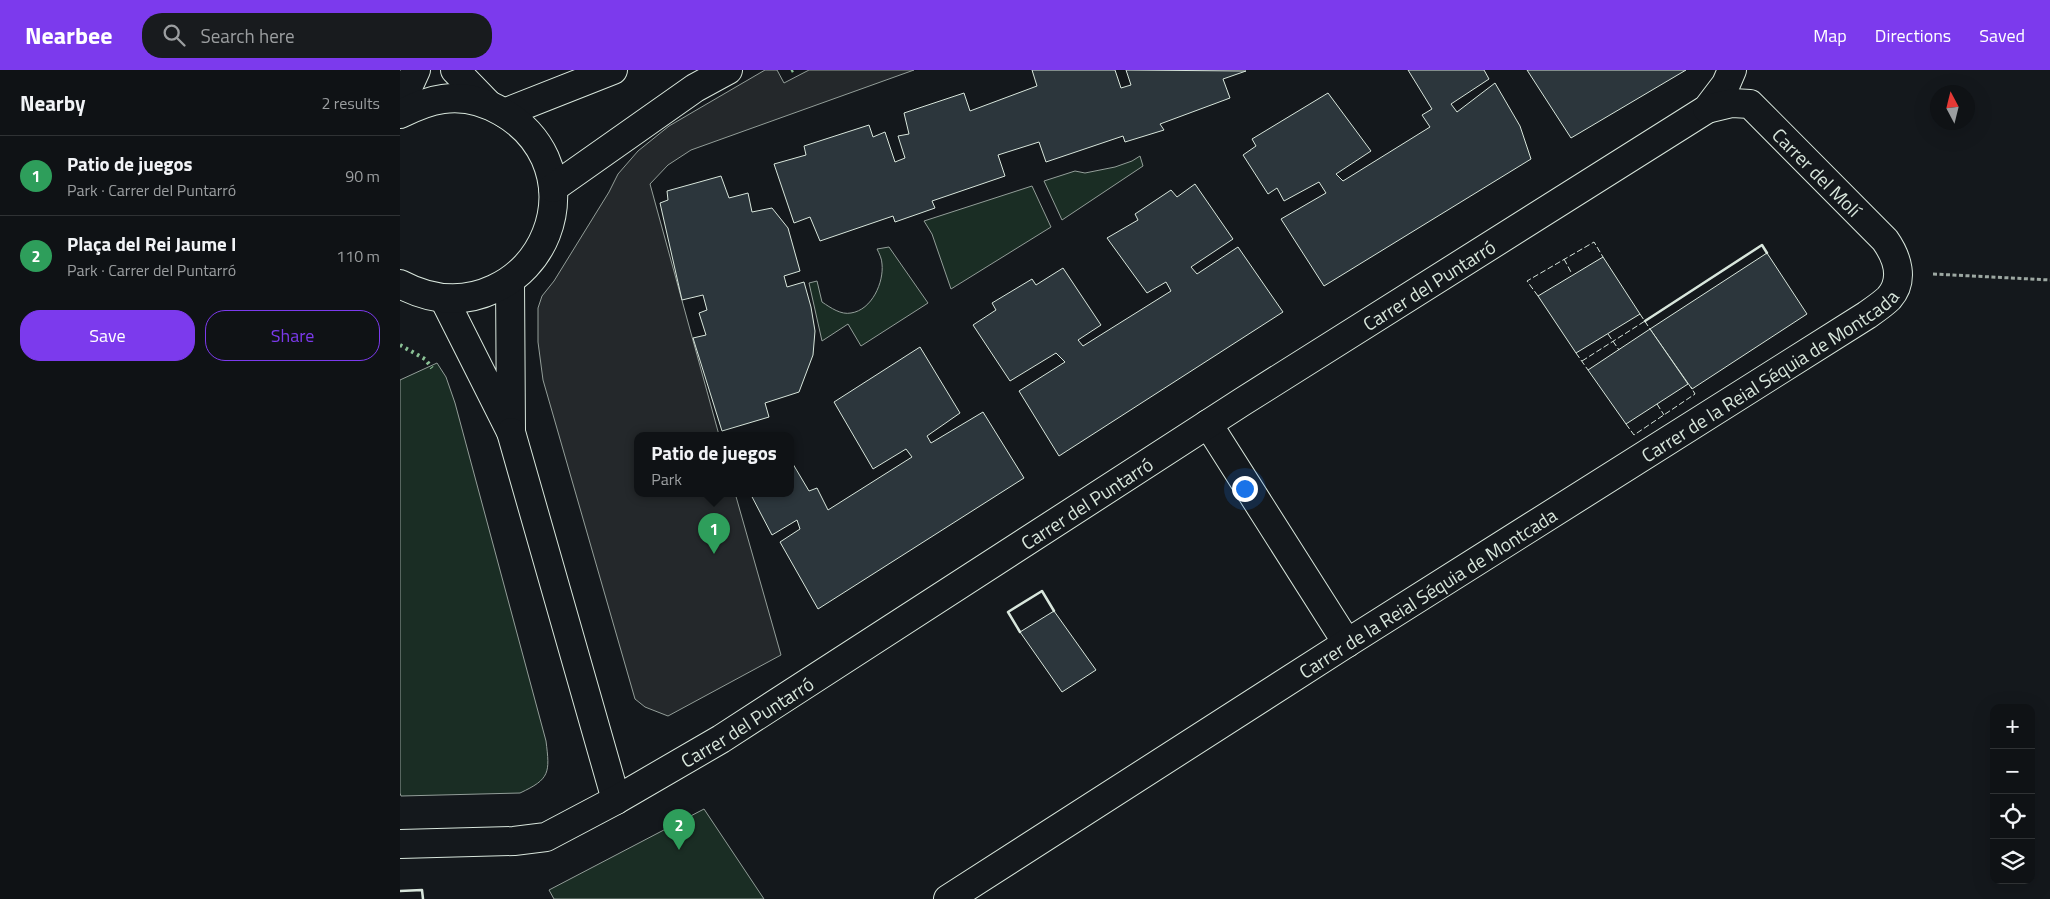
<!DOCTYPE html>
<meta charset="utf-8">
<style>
:root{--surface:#0f1215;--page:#181b1e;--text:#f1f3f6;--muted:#9b9ea0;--line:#2f3234;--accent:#7c3aed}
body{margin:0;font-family:"Titillium Web",sans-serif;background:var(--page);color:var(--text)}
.controls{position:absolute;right:15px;bottom:15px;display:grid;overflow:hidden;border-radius:10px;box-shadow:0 5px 20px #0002}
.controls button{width:45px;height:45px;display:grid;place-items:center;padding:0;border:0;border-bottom:1px solid var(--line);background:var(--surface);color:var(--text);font:25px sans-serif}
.compass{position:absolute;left:1530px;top:15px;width:45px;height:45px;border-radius:50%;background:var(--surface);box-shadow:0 5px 20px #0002;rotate:353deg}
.you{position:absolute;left:844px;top:418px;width:18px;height:18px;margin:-12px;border:4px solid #fff;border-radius:50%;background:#1a73e8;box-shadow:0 0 0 8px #1a73e833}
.badge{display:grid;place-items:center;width:32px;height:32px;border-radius:50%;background:var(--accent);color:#fff;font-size:16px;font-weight:700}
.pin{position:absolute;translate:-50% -41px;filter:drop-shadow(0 1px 2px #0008)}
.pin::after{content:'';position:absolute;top:26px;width:18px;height:15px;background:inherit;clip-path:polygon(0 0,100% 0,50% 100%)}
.popup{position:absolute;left:234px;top:362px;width:160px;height:65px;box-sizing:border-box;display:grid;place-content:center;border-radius:10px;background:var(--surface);filter:drop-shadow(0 1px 4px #0005);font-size:16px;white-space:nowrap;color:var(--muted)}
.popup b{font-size:19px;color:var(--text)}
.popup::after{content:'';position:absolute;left:50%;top:100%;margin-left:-10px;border:10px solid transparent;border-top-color:var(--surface)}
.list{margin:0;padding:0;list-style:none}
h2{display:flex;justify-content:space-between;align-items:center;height:65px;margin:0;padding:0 20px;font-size:21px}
h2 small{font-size:16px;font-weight:400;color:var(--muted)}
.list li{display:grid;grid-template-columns:32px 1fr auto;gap:15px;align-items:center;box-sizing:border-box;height:80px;padding:0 20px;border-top:1px solid var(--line)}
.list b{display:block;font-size:19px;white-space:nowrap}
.list p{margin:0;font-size:16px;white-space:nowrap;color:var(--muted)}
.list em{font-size:16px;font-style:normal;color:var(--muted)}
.actions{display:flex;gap:10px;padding:15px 20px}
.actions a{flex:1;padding:11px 0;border:1px solid var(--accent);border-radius:20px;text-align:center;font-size:18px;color:var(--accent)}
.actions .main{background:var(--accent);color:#fff}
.icon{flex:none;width:28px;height:28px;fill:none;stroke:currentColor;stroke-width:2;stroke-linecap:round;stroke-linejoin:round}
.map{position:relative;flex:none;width:1650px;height:829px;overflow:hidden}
header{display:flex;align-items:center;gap:30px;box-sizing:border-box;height:70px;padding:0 25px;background:var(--accent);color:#fff}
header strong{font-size:24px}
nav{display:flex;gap:28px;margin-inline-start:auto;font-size:18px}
.search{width:350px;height:45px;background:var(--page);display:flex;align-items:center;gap:12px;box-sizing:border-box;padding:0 18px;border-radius:20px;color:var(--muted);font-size:19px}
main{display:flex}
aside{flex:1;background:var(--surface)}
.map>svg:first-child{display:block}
.green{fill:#1a2d24;stroke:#939e99}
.parking{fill:#24282b;stroke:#939e99}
.building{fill:#2c363c;stroke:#d8e6dc}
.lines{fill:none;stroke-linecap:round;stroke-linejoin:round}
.minor-casing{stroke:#d8e6dc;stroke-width:30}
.tertiary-casing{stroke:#d8e6dc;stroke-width:30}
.path{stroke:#9da8a2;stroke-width:3;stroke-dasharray:4 2.5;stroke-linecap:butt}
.minor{stroke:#14181c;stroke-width:28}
.tertiary{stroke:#14181c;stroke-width:28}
.hedge{stroke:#8ac095;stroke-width:4;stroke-dasharray:2.5 4;stroke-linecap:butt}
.fence{stroke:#d8e6dc;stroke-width:1;stroke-dasharray:6 2.5;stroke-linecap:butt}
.wall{stroke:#d8e6dc;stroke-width:2.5}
.labels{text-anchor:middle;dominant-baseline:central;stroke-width:4;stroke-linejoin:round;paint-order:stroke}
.street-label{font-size:19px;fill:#d8e6dc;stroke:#14181c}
</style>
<header>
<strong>Nearbee</strong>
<div class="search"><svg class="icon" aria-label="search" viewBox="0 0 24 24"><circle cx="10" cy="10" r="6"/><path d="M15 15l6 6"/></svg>Search here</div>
<nav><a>Map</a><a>Directions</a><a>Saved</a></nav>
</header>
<main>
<aside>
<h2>Nearby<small>2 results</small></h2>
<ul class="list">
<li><span class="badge" style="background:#2e9e5b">1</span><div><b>Patio de juegos</b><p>Park · Carrer del Puntarró</p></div><em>90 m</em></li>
<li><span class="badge" style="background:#2e9e5b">2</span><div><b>Plaça del Rei Jaume I</b><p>Park · Carrer del Puntarró</p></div><em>110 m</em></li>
</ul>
<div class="actions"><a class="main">Save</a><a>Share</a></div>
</aside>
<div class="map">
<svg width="1650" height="829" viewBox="0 0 1650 829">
<rect width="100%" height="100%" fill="#14181c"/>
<g class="green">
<polygon points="740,86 743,96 662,150 644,111 675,101 685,103 715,97 732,91"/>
<polygon points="632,116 651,157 551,219 532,164 524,151"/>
<path d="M489 177 528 233 461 276 448 254 422 271 409 213 417 211 422 232C431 238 441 245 451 243 472 240 484 212 482 194 482 189 479 183 477 179Z"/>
<path d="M37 293 46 307 55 333 146 671C150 703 150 709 120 723L1 726 0 723V310Z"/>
<polygon points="304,739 364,829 154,829 149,820"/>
</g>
<polygon class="parking" points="365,0 377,0 384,13 409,0 514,0 291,80 268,95 250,114 319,365 238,365 238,423 335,423 381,585 268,646 245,637 235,629 143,310 138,272 138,238 142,226 154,211 209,122 218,104 238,81 269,56"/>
<g class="building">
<polygon points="632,0 715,0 721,18 731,15 726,0 846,1 823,9 830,28 760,54 764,60 725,72 723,66 646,92 639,72 598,85 605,106 532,131 535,138 495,152 493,146 420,171 410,147 394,153 374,94 406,85 404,76 469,55 473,67 485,62 495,92 505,88 498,66 509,64 504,43 564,23 570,41 637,16"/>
<polygon points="1008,0 1084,0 1089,9 1051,34 1057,42 1095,13 1120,56 1131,89 924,216 881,149 926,123 919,112 884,131 877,118 868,124 843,85 856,76 852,69 928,23 971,81 936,104 943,111 1030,57 1022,45 1032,39"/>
<polygon points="1127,0 1286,0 1171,68"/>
<polygon points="321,106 329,128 348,123 352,142 372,138 388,158 400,201 384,206 387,217 404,212 411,237 415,261 413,285 399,322 365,333 369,347 322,361 293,268 306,265 299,243 307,240 303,225 282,230 260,133 268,130 267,121"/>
<polygon points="795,114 833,169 791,197 797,204 838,177 883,242 659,386 619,321 665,292 656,283 610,311 573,255 596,240 592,233 632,209 636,215 663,198 701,255 678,270 683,276 771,221 766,212 747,223 707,168 738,150 735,144 771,120 777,127"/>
<polygon points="1367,183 1407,244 1292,319 1250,259"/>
<polygon points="1203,187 1240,244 1176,283 1138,226"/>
<polygon points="1250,259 1288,314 1226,354 1188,300"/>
<polygon points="520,277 560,343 527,366 531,373 583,342 624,408 418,539 380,472 400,459 397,450 372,465 350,423 390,423 390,389 409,421 417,418 428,440 512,387 506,379 473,399 434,332"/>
<polygon points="654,541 696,600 662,622 620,562"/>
</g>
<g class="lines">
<g class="minor-casing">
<g id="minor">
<polyline points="55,0 89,35"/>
<polyline points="0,35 16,0"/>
<polyline points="44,229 111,362 110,212"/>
<polyline points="808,354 947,573"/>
<polyline points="111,362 216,730"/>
<path id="s1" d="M0 774 114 771 146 767 216 730 321 669 842 332 1307 39 1326 14 1332 0"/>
<path id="s2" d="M548 829 947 573 1467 245C1474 240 1483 234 1489 228 1505 210 1497 187 1485 170L1350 34 1332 33 1307 39"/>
</g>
</g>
<g class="tertiary-casing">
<g id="tertiary">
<polyline points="104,43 213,0"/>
<path d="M0 44C14 37 27 31 43 29 84 23 128 51 145 88 167 138 143 197 94 219 62 234 30 230 0 214"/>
<polyline points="153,118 295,18 328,0"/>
</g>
</g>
<polyline class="path" points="1533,204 1650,210"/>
<use href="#minor" class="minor"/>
<use href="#tertiary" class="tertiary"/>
<g class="hedge">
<polyline points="391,1 393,0"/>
<polyline points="0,275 25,289 32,298"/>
</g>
<g class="fence">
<polyline points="1164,189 1172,204"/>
<polyline points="1138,226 1127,211 1194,172 1203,187"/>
<polyline points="1240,244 1250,259"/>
<polyline points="1208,264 1219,280"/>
<polyline points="1176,283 1188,300"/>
<polyline points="1182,291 1245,251"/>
<polyline points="1257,334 1264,345"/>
<polyline points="1226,354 1234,365 1295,324 1291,317"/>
</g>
<g class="wall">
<polyline points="1245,251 1362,175 1367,183"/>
<polyline points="620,562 608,542 642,521 654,541"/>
<polyline points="0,821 22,820 23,829"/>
</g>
</g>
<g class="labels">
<g class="street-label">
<text transform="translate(1417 102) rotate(45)">Carrer del Molí</text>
<text stroke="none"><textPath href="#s1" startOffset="1188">Carrer del Puntarró</textPath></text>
<text stroke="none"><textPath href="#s2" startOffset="974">Carrer de la Reial Séquia de Montcada</textPath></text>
<text stroke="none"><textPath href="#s1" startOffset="782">Carrer del Puntarró</textPath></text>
<text stroke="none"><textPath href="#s2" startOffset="569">Carrer de la Reial Séquia de Montcada</textPath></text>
<text stroke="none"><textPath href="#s1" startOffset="378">Carrer del Puntarró</textPath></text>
</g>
</g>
</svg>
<div class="controls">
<button>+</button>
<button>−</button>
<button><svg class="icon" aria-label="locate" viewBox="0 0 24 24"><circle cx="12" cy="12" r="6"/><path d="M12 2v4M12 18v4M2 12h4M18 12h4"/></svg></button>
<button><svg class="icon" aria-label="layers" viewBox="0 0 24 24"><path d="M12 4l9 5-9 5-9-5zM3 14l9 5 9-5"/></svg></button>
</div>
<svg class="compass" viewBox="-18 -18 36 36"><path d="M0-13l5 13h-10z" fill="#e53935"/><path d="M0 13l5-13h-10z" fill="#9b9ea0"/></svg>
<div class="you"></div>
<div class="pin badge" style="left:314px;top:484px;background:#2e9e5b">1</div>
<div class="popup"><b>Patio de juegos</b>Park</div>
<div class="pin badge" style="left:279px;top:780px;background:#2e9e5b">2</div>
</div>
</main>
